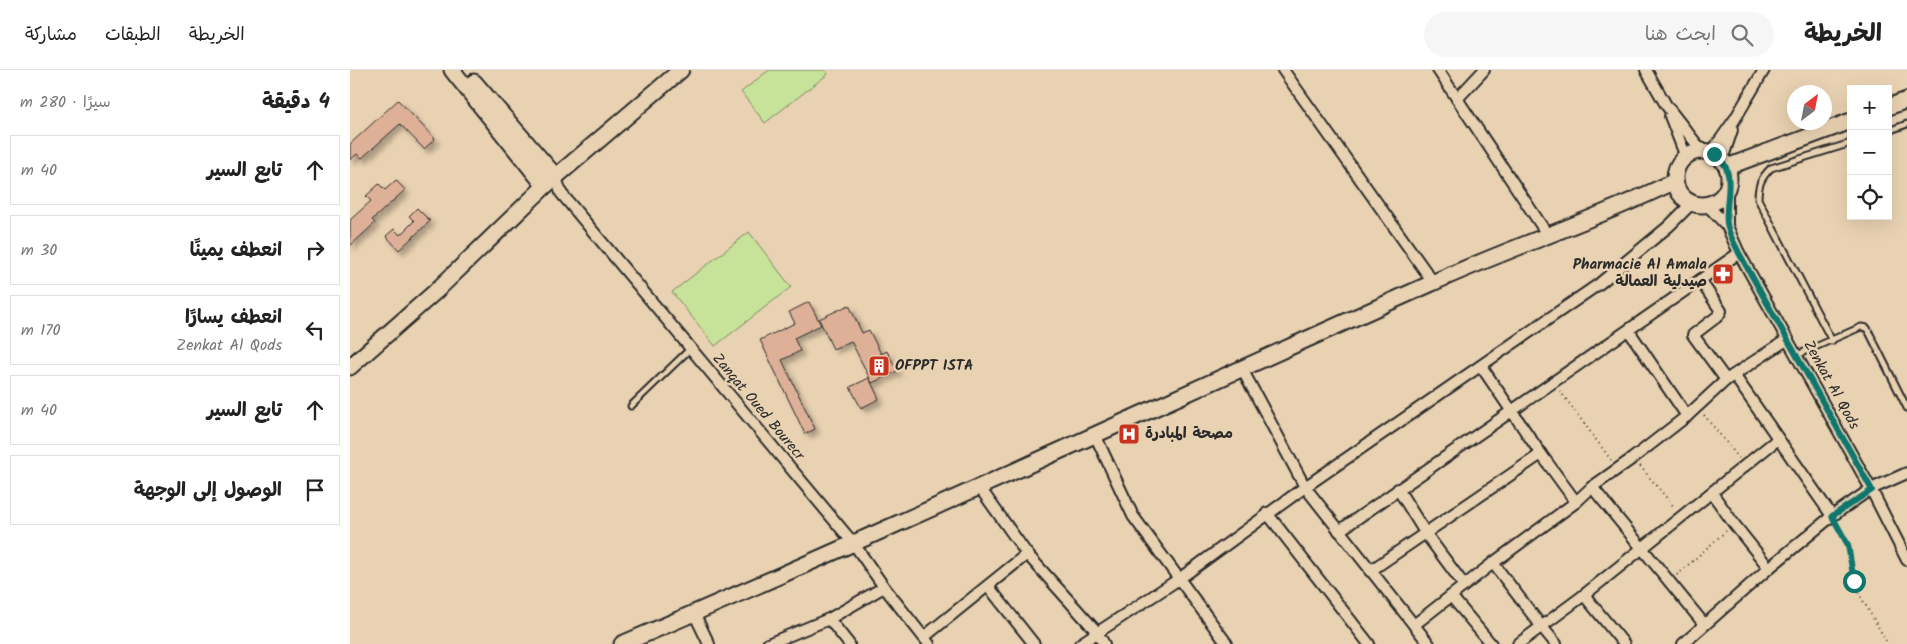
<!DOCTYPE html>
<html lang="ar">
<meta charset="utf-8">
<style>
:root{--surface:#fff;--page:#f6f6f6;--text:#222;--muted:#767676;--line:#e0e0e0}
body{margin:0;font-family:Kalam,"Playpen Sans Arabic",sans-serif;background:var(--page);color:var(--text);direction:rtl}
.controls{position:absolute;right:15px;top:15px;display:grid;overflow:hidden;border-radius:0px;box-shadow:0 5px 20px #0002}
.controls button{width:45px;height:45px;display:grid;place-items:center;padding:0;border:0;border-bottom:1px solid var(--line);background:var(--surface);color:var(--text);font:25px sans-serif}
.compass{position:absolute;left:1437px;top:15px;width:45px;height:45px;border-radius:50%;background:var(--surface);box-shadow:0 5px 20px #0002;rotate:32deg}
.stop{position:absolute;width:15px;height:15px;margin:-11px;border:4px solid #0f766e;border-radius:50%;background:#fff}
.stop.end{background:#0f766e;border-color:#fff;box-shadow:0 1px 5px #0008}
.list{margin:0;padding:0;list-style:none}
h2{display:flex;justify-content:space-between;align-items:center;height:65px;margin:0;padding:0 20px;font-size:21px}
h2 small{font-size:16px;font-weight:400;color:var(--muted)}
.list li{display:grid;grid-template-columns:32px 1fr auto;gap:15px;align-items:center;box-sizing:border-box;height:70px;margin:0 10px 10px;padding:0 10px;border:1px solid var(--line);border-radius:0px}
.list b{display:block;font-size:19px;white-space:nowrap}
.list p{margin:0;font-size:16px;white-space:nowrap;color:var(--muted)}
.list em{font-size:16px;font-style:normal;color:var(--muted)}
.icon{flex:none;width:28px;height:28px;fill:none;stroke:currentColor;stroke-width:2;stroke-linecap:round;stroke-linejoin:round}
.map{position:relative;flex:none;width:1557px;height:574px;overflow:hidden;direction:ltr}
header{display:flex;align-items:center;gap:30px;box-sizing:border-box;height:70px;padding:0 25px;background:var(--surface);border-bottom:1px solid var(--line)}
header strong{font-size:24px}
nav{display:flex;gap:28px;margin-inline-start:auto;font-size:18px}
.search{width:350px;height:45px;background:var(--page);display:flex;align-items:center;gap:12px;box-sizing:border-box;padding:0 18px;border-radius:28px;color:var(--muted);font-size:19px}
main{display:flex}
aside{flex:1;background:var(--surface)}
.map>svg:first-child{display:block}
.green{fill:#c7e299;stroke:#798662}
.building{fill:#ddb097;stroke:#2b2b2b;filter:url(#shadow)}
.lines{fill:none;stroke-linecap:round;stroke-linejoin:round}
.lane-casing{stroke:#2b2b2b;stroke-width:9}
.street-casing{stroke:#2b2b2b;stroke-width:14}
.secondary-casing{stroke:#2b2b2b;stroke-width:19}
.path{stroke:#2b2b2b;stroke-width:2;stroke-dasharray:1 4;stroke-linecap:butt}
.lane{stroke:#e9d2b2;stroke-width:5}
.street{stroke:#e9d2b2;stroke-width:10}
.secondary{stroke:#e9d2b2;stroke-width:15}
.route{stroke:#0f766e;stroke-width:6}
.labels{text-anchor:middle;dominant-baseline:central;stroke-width:5;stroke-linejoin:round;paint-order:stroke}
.poi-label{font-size:15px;font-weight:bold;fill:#2b2b2b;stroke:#e9d2b2;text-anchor:start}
.street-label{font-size:15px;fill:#2b2b2b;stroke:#e9d2b2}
</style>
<header>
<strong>الخريطة</strong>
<div class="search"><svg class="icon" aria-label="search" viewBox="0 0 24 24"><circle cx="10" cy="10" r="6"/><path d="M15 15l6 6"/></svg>ابحث هنا</div>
<nav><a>الخريطة</a><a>الطبقات</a><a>مشاركة</a></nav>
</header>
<main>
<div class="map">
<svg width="1557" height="574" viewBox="0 0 1557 574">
<defs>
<filter id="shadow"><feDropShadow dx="4.5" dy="4.5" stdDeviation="2.5" flood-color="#0004"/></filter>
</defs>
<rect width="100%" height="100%" fill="#e9d2b2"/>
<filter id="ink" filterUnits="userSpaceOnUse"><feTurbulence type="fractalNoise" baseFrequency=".02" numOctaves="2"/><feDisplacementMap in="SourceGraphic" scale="10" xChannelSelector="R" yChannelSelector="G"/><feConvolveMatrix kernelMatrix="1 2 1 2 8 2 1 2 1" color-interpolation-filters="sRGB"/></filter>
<g filter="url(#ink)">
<g class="green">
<polygon points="419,0 475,0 478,4 415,53 391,22"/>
<polygon points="399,162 441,217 365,276 322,222"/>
</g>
<g class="building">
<polygon points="48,30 85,69 74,79 50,54 12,88 7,84 0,90 0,74"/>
<polygon points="46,110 55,120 22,150 25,153 0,176 0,150 21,131 16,126 29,114 35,120"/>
<polygon points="67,138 80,151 49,180 36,166 44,159 50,165 64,151 59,146"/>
<polygon points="459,232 471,255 444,268 450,281 432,290 465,359 455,364 410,270 445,253 439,242"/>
<polygon points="499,235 512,263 519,260 531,284 537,281 547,301 522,313 501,271 483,279 469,249"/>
<polygon points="519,308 529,329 511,338 500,317"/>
</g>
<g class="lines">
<g class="lane-casing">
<g id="lane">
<polyline points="1538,61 1557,54"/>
<path d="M1482 271 1408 129C1408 115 1411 108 1421 98L1501 73"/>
<polyline points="1447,285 1511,257 1517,258 1557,338"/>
<polyline points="281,336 340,279"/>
</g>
</g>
<g class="street-casing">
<g id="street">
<polyline points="933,0 1083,212"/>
<polyline points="1088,0 1197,164"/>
<polyline points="1296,0 1316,35 1352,81"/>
<polyline points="1107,29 1134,0"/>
<polyline points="1320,46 1336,87"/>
<polyline points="1361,83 1385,49 1414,0"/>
<polyline points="1372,90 1382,60"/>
<polyline points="206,107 211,123 504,474 534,517 579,574"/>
<polyline points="1357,135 1377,156 1389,183 1521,419 1557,490"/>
<polyline points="1377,156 1377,118"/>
<polyline points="1350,210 1371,241 1368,246 1343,265 1376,310"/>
<polyline points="1279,261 1337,346"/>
<polyline points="1131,296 1191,384 1226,432"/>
<polyline points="892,299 955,417 1079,574"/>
<polyline points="1384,305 1482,446"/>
<polyline points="745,365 783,446 877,574"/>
<polyline points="1242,417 1354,554"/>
<polyline points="630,418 677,484 747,562 754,574"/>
<polyline points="1048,419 1076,464 1114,515"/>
<polyline points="1362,423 1384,454 1419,498"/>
<polyline points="917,443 1019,574"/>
<polyline points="989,461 1389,183"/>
<polyline points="1143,493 1192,557 1206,574"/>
<polyline points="1020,501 1191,384"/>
<polyline points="638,516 684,574"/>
<polyline points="1234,525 1274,574"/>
<polyline points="1101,526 1141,574"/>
<polyline points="344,543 359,574"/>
<polyline points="479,549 499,574"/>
<polyline points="1064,555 1143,493 1226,432 1242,417 1283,388 1337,346 1376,310 1438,269"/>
<polyline points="574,567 677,484"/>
<polyline points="418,574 479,549 534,517"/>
<polyline points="730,574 829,509 955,417 1249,214 1319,156 1342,133"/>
<polyline points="1168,574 1234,525 1428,369"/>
<polyline points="1333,574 1419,498 1482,446 1521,419 1557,403"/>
</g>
</g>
<g class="secondary-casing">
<g id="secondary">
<polyline points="102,0 195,116"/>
<polyline points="124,12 206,107"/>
<polyline points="1538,37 1557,30"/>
<circle cx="1352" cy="108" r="27"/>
<polyline points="1377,97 1501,51"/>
<polyline points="0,297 85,222 195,116 331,0"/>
<path d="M272 574C544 458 811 334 1080 214 1161 177 1246 150 1325 111"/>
</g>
</g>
<g class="path">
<polyline points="1210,321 1261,390"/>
<polyline points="1354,345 1389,388"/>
<polyline points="1290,396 1325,438"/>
<polyline points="1488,456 1498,475 1502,500 1508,522 1538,574"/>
<polyline points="1327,505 1376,461"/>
</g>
<use href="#lane" class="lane"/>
<use href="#street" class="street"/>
<use href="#secondary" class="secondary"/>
</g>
</g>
<g class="lines" filter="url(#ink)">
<path class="route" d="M1364 84C1389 99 1374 130 1377 154 1378 163 1385 174 1389 183L1522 420 1482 446 1498 475 1504 511"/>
</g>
<defs>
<g id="pharmacy-square" transform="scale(1.125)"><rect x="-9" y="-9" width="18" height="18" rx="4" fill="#c8321e" stroke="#e9d2b2"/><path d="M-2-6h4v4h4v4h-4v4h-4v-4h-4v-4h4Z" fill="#fff"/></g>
<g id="building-square" transform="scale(1.125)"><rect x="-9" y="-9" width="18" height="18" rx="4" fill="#c8321e" stroke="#e9d2b2"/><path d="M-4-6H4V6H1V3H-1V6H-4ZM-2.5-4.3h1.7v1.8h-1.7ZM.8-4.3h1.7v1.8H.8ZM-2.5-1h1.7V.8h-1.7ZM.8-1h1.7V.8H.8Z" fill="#fff"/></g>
<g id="hospital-square" transform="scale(1.125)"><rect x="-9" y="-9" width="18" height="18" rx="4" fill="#c8321e" stroke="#e9d2b2"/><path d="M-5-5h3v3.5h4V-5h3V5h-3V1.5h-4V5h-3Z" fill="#fff"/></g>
</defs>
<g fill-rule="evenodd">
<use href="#pharmacy-square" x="1373" y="204"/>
<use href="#building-square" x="529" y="296"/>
<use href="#hospital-square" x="779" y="364"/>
</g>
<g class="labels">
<g class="poi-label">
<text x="1357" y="195" text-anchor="end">Pharmacie Al Amala<tspan x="1357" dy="17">صيدلية العمالة</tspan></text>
<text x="545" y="296">OFPPT ISTA</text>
<text x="795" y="364">مصحة المبادرة</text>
</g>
<g class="street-label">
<text transform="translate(1481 315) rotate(61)">Zenkat Al Qods</text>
<text transform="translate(408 337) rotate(50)">Zanqat Oued Bourecr</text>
</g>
</g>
</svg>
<div class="controls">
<button>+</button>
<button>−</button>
<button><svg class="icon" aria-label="locate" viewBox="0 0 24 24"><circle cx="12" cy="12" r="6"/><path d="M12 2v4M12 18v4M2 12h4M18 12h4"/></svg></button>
</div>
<svg class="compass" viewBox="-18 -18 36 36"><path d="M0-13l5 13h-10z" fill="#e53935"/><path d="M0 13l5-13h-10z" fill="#767676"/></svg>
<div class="stop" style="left:1504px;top:511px"></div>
<div class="stop end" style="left:1364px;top:84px"></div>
</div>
<aside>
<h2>4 دقيقة<small>سيرًا · 280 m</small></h2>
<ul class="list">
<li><svg class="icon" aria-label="ahead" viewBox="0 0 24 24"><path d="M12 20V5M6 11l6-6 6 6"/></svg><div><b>تابع السير</b></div><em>40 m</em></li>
<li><svg class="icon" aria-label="right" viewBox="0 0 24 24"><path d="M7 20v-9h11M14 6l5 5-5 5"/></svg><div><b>انعطف يمينًا</b></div><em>30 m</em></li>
<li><svg class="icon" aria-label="left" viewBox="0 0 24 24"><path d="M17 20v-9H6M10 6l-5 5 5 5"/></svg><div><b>انعطف يسارًا</b><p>Zenkat Al Qods</p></div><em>170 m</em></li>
<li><svg class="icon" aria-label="ahead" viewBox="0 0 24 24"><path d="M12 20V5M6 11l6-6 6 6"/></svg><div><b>تابع السير</b></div><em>40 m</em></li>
<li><svg class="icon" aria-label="arrive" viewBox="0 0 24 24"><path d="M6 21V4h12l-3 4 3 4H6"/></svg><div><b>الوصول إلى الوجهة</b></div></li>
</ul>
</aside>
</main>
